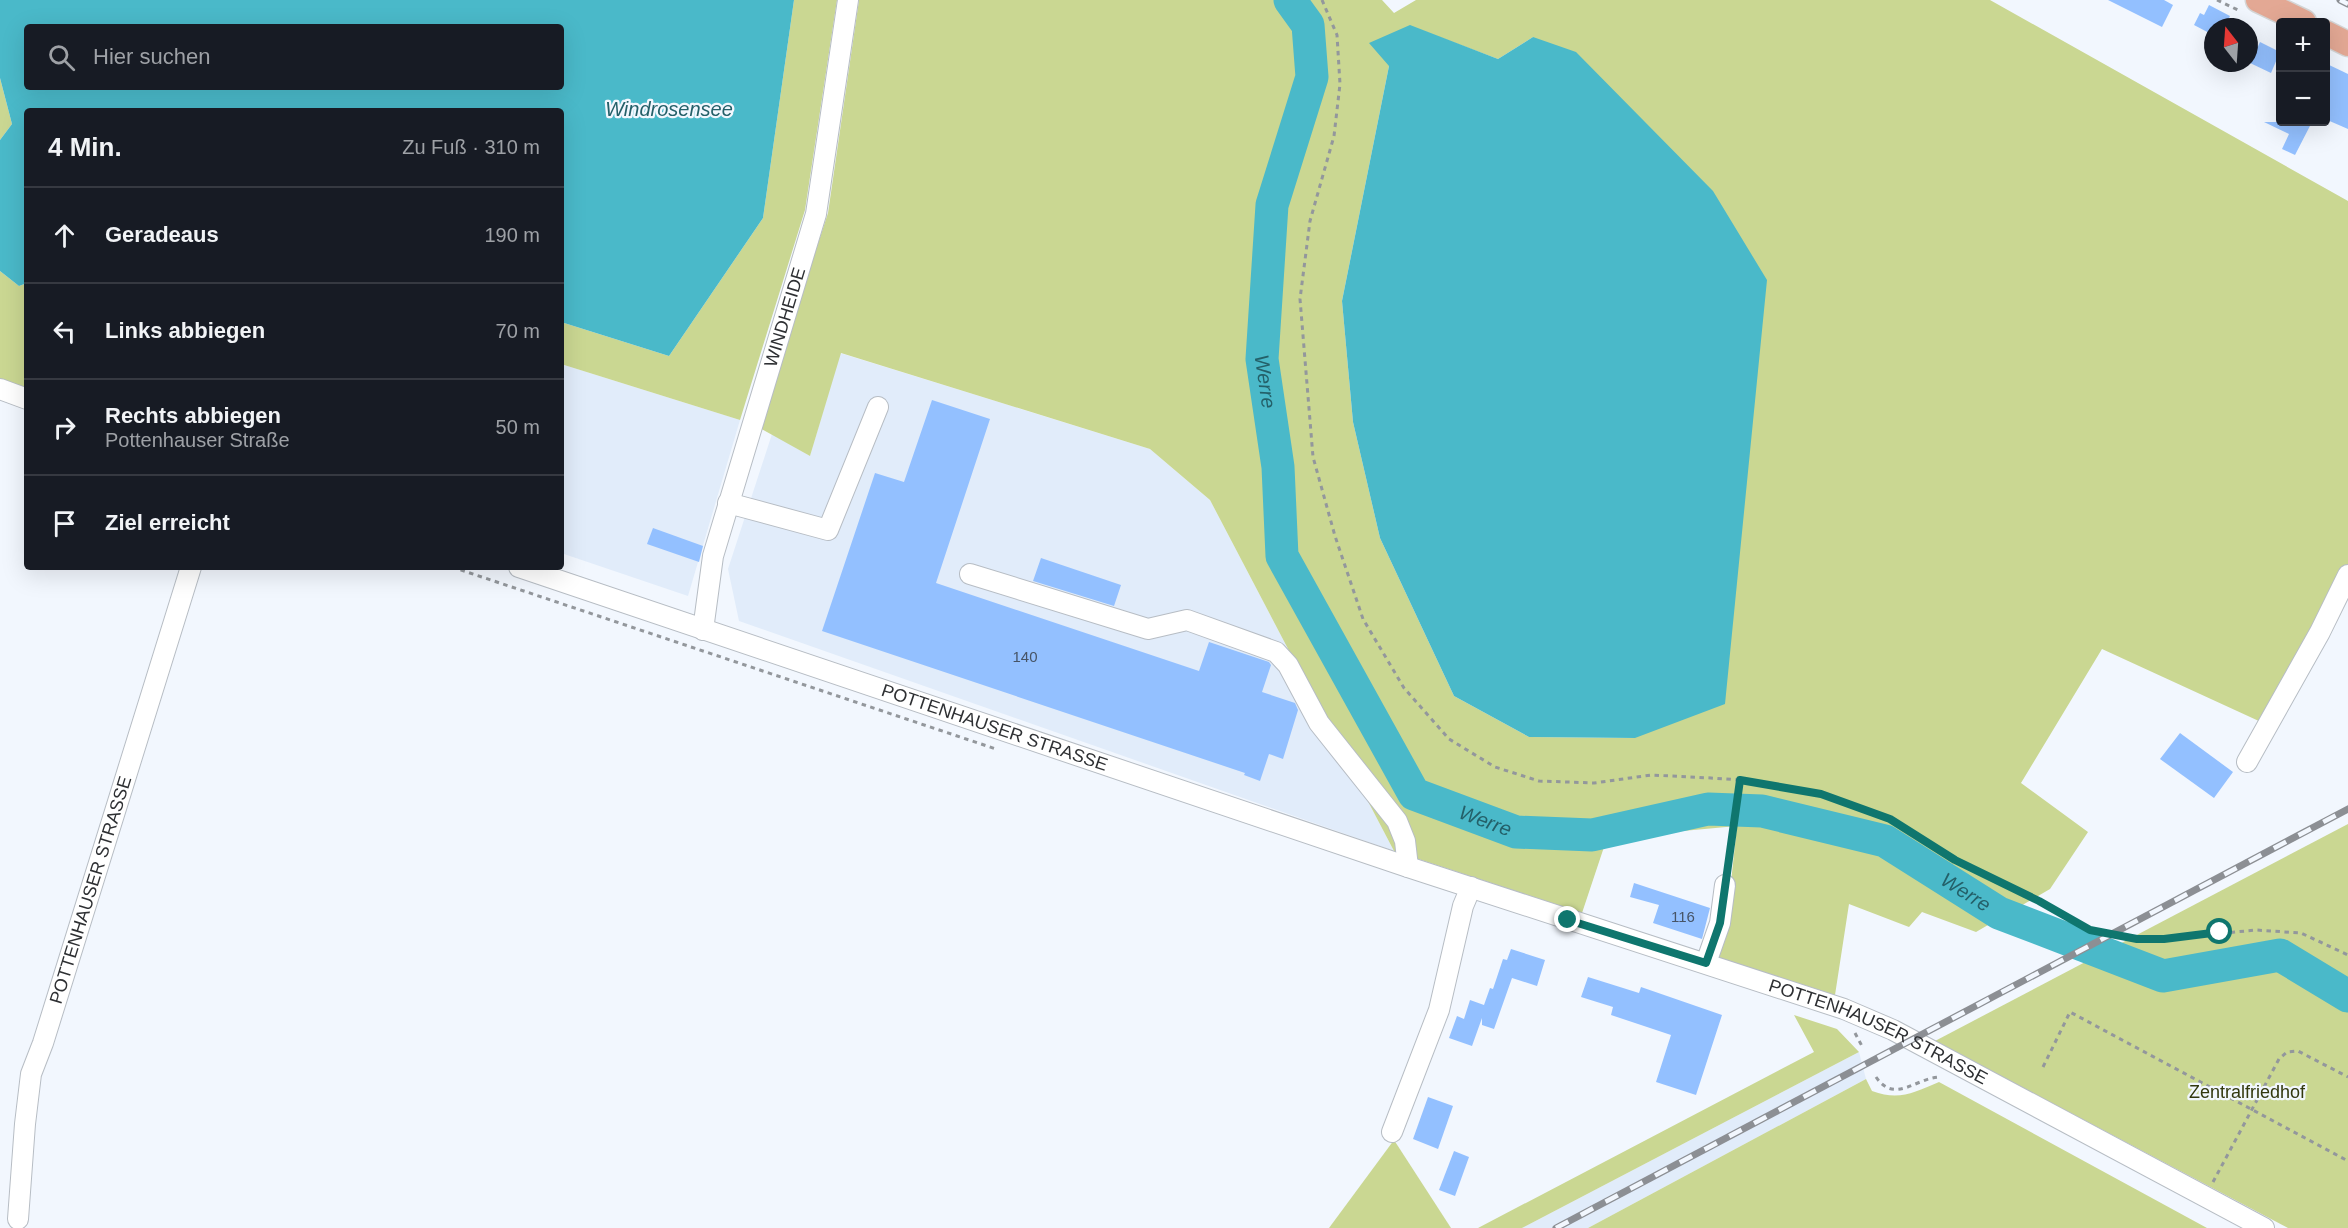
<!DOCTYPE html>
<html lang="de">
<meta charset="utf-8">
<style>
:root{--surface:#171b24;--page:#242831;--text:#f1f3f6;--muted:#9ea1a6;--line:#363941}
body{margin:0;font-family:Helvetica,sans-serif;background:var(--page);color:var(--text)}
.controls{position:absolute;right:18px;top:18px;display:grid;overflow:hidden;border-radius:6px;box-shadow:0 6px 24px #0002}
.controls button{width:54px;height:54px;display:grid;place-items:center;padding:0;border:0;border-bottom:2px solid var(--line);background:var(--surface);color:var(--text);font:30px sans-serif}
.compass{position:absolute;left:2204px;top:18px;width:54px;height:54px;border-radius:50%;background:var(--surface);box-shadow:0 6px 24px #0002;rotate:343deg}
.stop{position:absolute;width:18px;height:18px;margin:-14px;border:4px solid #0f766e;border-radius:50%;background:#fff}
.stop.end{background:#0f766e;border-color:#fff;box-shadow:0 2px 6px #0008}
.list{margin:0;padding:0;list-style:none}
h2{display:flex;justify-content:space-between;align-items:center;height:78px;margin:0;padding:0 24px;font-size:26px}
h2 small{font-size:20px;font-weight:400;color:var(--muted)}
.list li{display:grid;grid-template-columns:39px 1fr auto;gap:18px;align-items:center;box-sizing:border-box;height:96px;padding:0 24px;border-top:2px solid var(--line)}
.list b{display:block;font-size:22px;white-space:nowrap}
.list p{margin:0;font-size:20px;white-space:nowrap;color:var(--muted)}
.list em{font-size:20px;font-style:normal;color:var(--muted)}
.icon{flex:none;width:33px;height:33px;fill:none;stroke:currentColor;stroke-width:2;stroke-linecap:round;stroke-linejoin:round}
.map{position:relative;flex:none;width:2348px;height:1228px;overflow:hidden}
.search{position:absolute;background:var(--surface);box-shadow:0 6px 24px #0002;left:24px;top:24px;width:540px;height:66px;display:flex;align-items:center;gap:15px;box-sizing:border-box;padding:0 21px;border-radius:6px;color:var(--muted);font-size:22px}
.panel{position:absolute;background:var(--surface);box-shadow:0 6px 24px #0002;left:24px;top:108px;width:540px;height:462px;border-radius:6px}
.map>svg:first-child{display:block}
.built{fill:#e1ecfa}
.green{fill:#cad792;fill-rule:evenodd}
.water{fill:#4ab9c9;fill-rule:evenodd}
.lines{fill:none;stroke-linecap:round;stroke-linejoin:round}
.river{stroke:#4ab9c9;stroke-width:33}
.building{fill:#93c0ff}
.minor-casing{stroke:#b7bdc4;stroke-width:22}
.major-casing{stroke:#d5d6d6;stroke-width:27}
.path{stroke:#93979c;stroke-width:3;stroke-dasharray:4.5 4.5;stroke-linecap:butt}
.minor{stroke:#fff;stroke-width:20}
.major{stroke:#e3a894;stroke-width:24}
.rail-casing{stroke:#8c8f94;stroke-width:7}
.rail{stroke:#f2f7fe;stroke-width:4.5;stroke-dasharray:14;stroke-linecap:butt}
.route{stroke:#0f766e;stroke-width:8}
.labels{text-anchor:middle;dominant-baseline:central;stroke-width:4.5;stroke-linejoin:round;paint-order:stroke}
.number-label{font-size:15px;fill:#475466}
.street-label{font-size:18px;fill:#2e3033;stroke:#f2f7fe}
.park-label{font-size:18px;fill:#32380e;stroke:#f2f7fe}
.water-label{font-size:20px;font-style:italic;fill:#246069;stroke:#f2f7fe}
</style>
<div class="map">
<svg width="2348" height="1228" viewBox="0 0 2348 1228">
<rect width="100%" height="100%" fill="#f2f7fe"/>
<g class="built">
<polygon points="840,353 1150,449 1210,500 1394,851 739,621 728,569 772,434 810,456"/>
<polygon points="561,364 740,420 688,596 561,553"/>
<polygon points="1859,1052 1866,1079 1588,1228 1522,1228"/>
</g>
<g class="green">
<polygon points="794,0 837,0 805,210 740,420 561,364 561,322 669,356 763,218"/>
<path d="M859 0H1382L1394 13 1416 0H1990L2348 201V564L2261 722 2102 649 2021 783 2088 832 2050 889 1976 932 1922 912 1909 927 1849 904 1835 995 1719 958 1729 901 1737 826 1607 838 1582 913 1394 851 1210 500 1150 449 841 353 810 456 758 427 828 213ZM1410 26 1498 59 1533 37 1635 738 1529 737 1454 696 1380 538 1353 422 1342 301 1389 66Z"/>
<polygon points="0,78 12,124 0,140"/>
<polygon points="0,271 19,286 27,283 27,390 0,381"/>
<polygon points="2348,824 2348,1228 2288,1228 1935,1041"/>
<polygon points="1794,1015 1837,1029 1859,1052 1522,1228 1478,1228 1814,1052"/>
<path d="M1866 1079 1872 1091C1899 1101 1913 1093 1939 1082L2207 1228H1588Z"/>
<polygon points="1394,1140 1451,1228 1329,1228"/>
</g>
<g class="water">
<path d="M0 0H794L763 218 669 356 561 322V111H27V283L19 286 0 271V140L12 124 0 78ZM27 27H561V87H27Z"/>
<polygon points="1410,25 1498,59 1533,37 1576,52 1713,191 1767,280 1725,704 1635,738 1529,737 1454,696 1380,538 1353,422 1342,301 1389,66 1369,43"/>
</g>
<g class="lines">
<path class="river" id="s1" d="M1290 0 1308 25 1312 77 1272 205 1262 359 1278 467 1282 556 1414 794 1516 832 1592 835 1708 809 1762 811 1885 841 1999 913 2163 976 2280 955 2348 996"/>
</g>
<g class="building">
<polygon points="2108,0 2164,0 2173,5 2162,27"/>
<polygon points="2209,5 2230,16 2225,27 2213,27 2213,35 2194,25 2200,13 2204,15"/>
<polygon points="2260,42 2280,52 2271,73 2250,63"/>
<polygon points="2325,63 2348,74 2348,129 2325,119"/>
<polygon points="2264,122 2312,122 2295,155 2282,149 2289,134"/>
<polygon points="932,400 990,419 936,583 1199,671 1209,642 1269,662 1271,665 1262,692 1295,703 1298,710 1283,759 1269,754 1260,781 1244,775 1245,773 822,631 875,473 904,482"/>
<polygon points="653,528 703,546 699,562 647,544"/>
<polygon points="1041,558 1121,585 1114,606 1033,581"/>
<polygon points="2180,733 2233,772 2214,798 2160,759"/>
<polygon points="1634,883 1710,908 1702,939 1653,923 1659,905 1630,897"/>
<polygon points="1511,949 1545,960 1537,986 1512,978 1494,1029 1482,1025 1482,1018 1472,1046 1449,1038 1457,1016 1464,1019 1470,1000 1484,1005 1490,988 1493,989 1503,959 1507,960"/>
<polygon points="1588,977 1639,993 1641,987 1722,1015 1696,1095 1656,1082 1671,1035 1611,1015 1613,1007 1581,997"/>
<polygon points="1428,1097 1453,1106 1438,1149 1413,1139"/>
<polygon points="1454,1151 1469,1157 1455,1196 1439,1190"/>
</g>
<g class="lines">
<g class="minor-casing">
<g id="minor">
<polyline points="0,389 27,399"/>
<polyline points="728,503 828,530 878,407"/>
<path id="s2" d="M519 567 1408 867 1844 1009 1893 1030 2264 1228"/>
<polyline points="970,574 1148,629 1187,620 1276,652 1288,665 1319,723 1397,821 1405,841 1408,867"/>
<path id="s3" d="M703 630 713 556 816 214 848 0"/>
<polyline points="2247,762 2320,632 2348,575"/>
<polyline points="1706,963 1720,923 1725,885"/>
<polyline points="1392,1132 1439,1010 1463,906 1471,887"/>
<path id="s4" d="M18 1219 25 1124 31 1074 43 1043 191 567"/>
</g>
</g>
<g class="major-casing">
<g id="major">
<polyline points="2258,0 2304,22"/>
<polyline points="2326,33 2348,44"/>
</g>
</g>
<g class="path">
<polyline points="1322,0 1337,35 1340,84 1334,136 1310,221 1300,299 1313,457 1335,536 1363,619 1404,688 1449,739 1495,767 1539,781 1594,783 1651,775 1711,778 1740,780 1821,794 1890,819 1955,860 2039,901 2090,930 2137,939 2164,939 2256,930 2301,933 2348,955"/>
<polyline points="2217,0 2240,11"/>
<polyline points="452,567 996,749"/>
<polyline points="1727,867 1740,780"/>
<polyline points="1855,1033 1863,1048"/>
<polyline points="2043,1067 2070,1012 2348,1161"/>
<path d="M1876 1077C1895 1105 1916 1077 1941 1077"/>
<polyline points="2213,1182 2279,1059 2287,1052 2298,1051 2348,1077"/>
</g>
<use href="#minor" class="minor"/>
<use href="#major" class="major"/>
<g class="rail-casing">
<g id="rail">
<polyline points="2340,0 2348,4"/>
<polyline points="1556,1228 2348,809"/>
</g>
</g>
<use href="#rail" class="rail"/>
</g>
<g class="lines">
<polyline class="route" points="1568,920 1706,963 1720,923 1740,780 1821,794 1890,819 1955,860 2039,901 2090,930 2137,939 2164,939 2220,932"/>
</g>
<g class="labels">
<g class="number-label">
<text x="1025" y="656">140</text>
<text x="1683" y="916">116</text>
</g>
<g class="street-label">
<text stroke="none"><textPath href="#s3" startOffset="324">WINDHEIDE</textPath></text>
<text stroke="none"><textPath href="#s2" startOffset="502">POTTENHAUSER STRASSE</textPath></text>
<text stroke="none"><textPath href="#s4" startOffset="339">POTTENHAUSER STRASSE</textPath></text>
<text stroke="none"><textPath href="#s2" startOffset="1437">POTTENHAUSER STRASSE</textPath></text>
</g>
<g class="park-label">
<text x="2247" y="1092">Zentralfriedhof</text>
</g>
<g class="water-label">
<text x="669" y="109">Windrosensee</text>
<text stroke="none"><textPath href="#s1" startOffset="394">Werre</textPath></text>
<text stroke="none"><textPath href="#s1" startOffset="918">Werre</textPath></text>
<text stroke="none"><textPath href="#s1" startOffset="1422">Werre</textPath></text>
</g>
</g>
</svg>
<div class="controls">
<button>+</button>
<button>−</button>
</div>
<svg class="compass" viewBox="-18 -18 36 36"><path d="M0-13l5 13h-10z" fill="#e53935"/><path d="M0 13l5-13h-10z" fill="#9ea1a6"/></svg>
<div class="stop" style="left:2220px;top:932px"></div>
<div class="stop end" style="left:1568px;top:920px"></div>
<div class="search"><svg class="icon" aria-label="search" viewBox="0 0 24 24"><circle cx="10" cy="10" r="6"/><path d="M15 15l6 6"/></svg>Hier suchen</div>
<section class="panel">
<h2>4 Min.<small>Zu Fuß · 310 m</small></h2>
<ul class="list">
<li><svg class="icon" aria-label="ahead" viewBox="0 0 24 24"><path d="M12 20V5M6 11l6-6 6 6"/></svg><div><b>Geradeaus</b></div><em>190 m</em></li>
<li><svg class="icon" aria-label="left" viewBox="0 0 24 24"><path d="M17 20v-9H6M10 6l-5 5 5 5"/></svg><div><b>Links abbiegen</b></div><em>70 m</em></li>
<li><svg class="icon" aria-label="right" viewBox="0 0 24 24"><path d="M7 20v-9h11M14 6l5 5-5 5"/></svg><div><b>Rechts abbiegen</b><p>Pottenhauser Straße</p></div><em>50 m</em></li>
<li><svg class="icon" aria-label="arrive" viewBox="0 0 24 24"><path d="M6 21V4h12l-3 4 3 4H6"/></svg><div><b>Ziel erreicht</b></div></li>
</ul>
</section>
</div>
